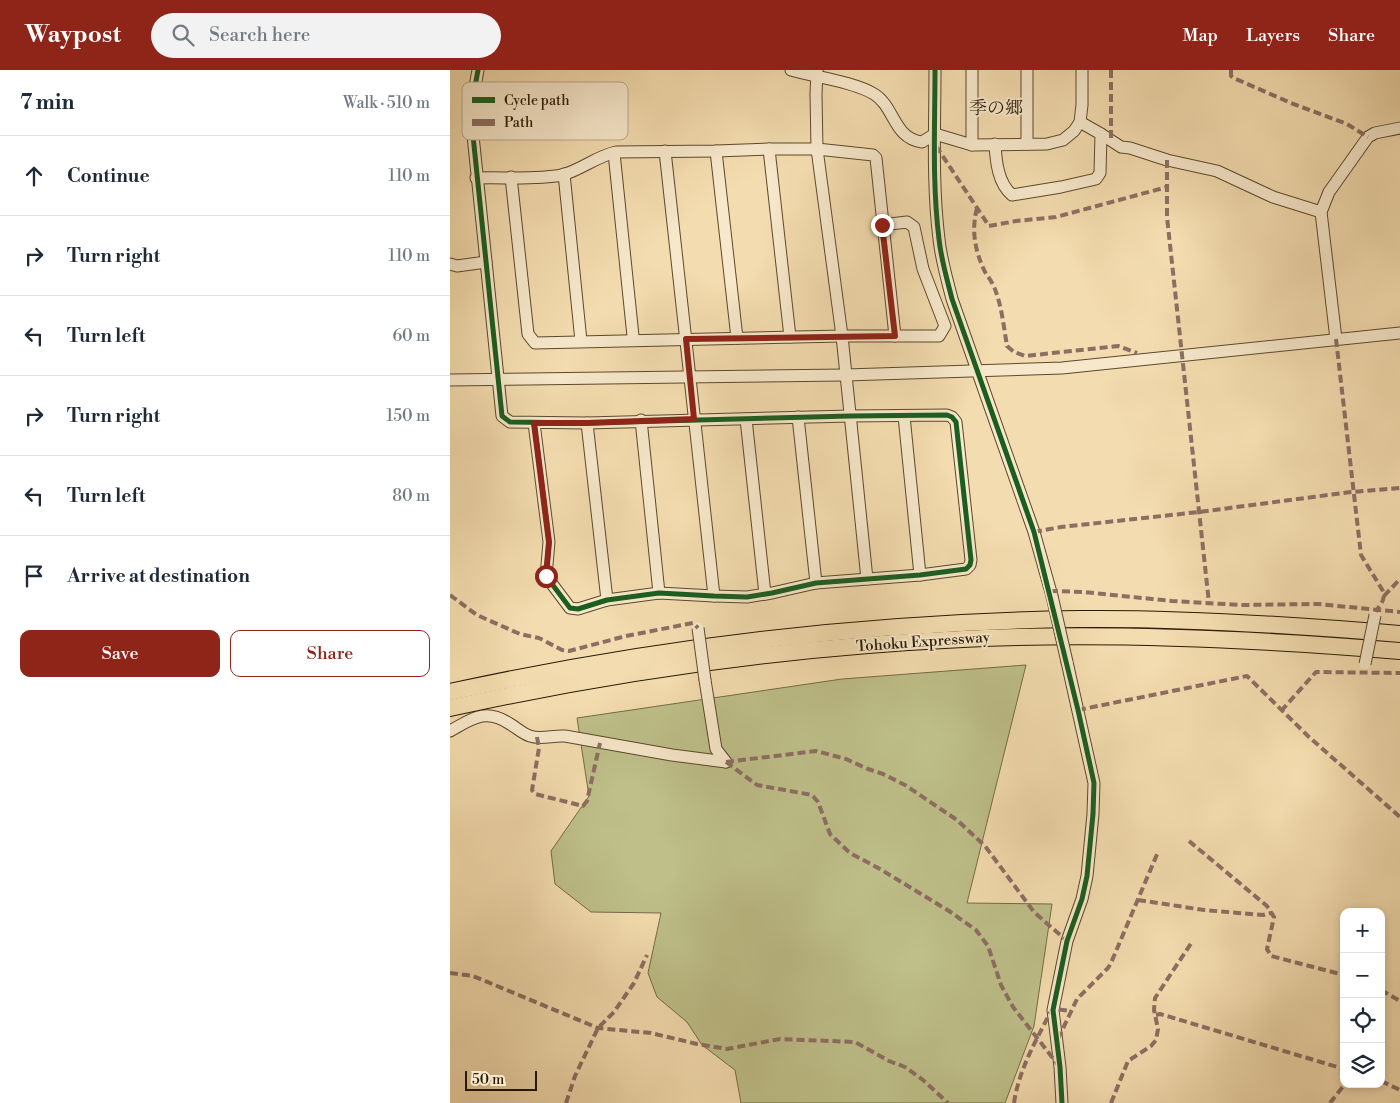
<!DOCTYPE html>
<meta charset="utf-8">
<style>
:root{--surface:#fff;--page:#f2f2f3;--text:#1f2937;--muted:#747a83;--line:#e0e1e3;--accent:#8f2418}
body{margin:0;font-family:"Libre Bodoni","Noto Serif JP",serif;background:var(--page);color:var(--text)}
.controls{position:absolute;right:15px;bottom:15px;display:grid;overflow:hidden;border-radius:10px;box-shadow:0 2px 8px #0003}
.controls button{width:45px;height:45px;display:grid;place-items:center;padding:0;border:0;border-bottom:1px solid var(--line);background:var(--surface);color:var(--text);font:25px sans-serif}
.scale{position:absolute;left:15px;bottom:12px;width:72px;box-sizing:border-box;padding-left:5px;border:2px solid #281800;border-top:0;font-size:14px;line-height:18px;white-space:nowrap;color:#281800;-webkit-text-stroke:4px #f7e8cb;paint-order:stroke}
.stop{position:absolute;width:15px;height:15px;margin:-11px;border:4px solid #8f2418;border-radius:50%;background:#fff}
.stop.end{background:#8f2418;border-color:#fff;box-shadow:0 1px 5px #0008}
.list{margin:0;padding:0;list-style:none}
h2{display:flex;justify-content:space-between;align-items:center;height:65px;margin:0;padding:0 20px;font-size:21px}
h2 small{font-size:16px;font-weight:400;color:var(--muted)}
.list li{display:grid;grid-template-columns:32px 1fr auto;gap:15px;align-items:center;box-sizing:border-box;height:80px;padding:0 20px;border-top:1px solid var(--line)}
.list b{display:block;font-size:19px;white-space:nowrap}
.list em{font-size:16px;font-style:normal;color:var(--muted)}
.actions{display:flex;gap:10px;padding:15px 20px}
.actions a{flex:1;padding:11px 0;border:1px solid var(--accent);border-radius:10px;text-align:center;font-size:18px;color:var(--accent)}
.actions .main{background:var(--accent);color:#fff}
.icon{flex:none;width:28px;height:28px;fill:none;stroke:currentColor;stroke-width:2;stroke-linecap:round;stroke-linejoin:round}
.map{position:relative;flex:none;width:950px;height:1033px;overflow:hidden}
header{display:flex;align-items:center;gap:30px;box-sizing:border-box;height:70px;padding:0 25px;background:var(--accent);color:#fff}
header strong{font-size:24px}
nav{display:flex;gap:28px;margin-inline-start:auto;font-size:18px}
.search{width:350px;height:45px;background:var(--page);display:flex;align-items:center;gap:12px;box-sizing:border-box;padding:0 18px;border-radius:28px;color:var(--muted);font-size:19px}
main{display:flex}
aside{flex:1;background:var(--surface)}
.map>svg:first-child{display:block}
.green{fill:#bebf89;stroke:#736c44}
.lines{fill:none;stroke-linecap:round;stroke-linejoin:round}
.minor-casing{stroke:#5b492c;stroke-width:13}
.highway-casing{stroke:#281800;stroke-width:18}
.minor{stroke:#f7e8cb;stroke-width:11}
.highway{stroke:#f3dcaf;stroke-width:16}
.minor-bridge-casing{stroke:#5b492c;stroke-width:13;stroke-linecap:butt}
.minor-bridge{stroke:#f7e8cb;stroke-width:11}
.quiet{stroke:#8d6e63;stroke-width:4;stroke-dasharray:8 4;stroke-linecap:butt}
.cycleway-casing{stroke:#f7e8cb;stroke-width:8}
.cycleway{stroke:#1b5e20;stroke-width:5}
.route{stroke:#8f2418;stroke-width:6}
.labels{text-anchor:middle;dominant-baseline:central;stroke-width:4;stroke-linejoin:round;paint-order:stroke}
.street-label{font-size:15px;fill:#281800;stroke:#f7e8cb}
.quarter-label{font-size:18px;fill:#281800;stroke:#f7e8cb}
.key{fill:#f7e8cb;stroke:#b9aa8e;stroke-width:1}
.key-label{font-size:14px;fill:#281800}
</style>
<header>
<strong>Waypost</strong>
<div class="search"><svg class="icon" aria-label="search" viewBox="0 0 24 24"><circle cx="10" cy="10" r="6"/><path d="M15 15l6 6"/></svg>Search here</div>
<nav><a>Map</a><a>Layers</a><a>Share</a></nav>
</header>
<main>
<aside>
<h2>7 min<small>Walk · 510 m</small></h2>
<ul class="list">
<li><svg class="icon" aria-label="ahead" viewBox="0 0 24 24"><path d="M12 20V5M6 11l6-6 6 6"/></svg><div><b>Continue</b></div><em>110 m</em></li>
<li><svg class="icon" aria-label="right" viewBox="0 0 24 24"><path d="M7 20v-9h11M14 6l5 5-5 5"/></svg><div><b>Turn right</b></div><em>110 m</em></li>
<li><svg class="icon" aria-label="left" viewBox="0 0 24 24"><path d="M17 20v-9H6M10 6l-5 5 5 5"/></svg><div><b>Turn left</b></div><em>60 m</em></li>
<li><svg class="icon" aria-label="right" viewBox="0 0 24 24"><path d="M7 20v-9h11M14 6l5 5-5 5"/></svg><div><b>Turn right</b></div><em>150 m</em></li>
<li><svg class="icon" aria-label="left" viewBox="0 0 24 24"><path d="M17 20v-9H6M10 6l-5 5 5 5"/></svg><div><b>Turn left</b></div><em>80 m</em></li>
<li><svg class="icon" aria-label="arrive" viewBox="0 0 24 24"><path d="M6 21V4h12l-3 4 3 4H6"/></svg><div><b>Arrive at destination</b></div></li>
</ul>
<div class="actions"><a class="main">Save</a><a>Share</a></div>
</aside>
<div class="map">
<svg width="950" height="1033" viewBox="0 0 950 1033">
<rect width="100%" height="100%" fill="#f3dcaf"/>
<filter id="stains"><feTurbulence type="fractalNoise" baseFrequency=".004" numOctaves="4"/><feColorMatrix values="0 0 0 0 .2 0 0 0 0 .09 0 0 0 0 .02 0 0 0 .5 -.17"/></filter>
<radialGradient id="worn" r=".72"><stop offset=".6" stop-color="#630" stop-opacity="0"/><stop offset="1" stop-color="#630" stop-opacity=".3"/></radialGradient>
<polygon class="green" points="576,595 517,833 602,834 584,956 555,1033 291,1033 285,1000 252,975 237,952 207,927 198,903 211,843 141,842 105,814 101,781 139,726 127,648 392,609"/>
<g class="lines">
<g class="minor-casing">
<g id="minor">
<polyline points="28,0 23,28 22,56 52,346 60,352 137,353 400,346 497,345 502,347 506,352 521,490 520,495 516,499 470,505 366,513 322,523 297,527 264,526 209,523 157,530 128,539 120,538 96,506 99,472 84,353"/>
<path d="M341 0C365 7 404 12 424 24 445 37 443 68 472 72L485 64 522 75 597 74 613 70 624 61 630 52 632 35V0"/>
<polyline points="367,0 366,24 367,79 392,266 417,509"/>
<path d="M485 0C485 56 482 113 489 169 491 189 497 209 502 229L584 462 602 526"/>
<polyline points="522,0 522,75"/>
<polyline points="577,0 577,74"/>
<polyline points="651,64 671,77 680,78 717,90 767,101 823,127 871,142"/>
<path d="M545 74C546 92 548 113 562 125L611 117 646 109 650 103 651 64 630 52"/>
<polyline points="319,79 340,267"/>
<polyline points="215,81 264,526"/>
<polyline points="266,81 287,268"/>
<polyline points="164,83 183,266"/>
<polyline points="114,104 131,271"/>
<polyline points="61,107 78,264 85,273 392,266 489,266 495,256 473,199 464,157 457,152 432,155"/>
<path d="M26 108C54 107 85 110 112 105 131 100 147 86 166 82L266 81 319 79H367L423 85 426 88 445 266"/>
<polyline points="0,194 7,196 36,192"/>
<polyline points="886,269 871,142 879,122 918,67 925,63 950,58"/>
<polyline points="0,310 396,305 612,298 950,263"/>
<polyline points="454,346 470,505"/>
<polyline points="348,347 366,513"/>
<polyline points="296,349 315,524"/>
<polyline points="191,350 209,523"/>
<polyline points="137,353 157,530"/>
<polyline points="255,610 266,679 276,692"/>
<path d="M0 661C23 648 36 638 60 654 67 658 73 664 80 666 90 670 104 665 115 666L222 685 276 692"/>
<polyline points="612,1033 610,997 603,940 617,871 632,829 637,806 643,744 644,713 617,592"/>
</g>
</g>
<g class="highway-casing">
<g id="highway">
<path d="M0 622C207 577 417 552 629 549 736 548 843 555 950 564"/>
<path d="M0 638C168 601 341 577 513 569 659 562 805 569 950 581"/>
</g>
</g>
<use href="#minor" class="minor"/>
<use href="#highway" class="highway"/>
<g class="minor-bridge-casing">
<g id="minor-bridge">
<polyline points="602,526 617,592"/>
<polyline points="248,558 255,610"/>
<polyline points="915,594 925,545"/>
</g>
</g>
<use href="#minor-bridge" class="minor-bridge"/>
<g class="quiet">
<polyline points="661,0 661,70"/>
<polyline points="781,0 781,6 786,9 841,33 897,54 918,67"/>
<polyline points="486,76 539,156 566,151 606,147 717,117"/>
<polyline points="717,90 717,147 759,533"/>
<path d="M527 138C521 161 525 181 535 202 539 208 544 215 546 222 552 239 554 258 557 276L564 282 575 286 668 276 687 283"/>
<path d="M886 269 911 485 933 521C936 531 930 533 926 542"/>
<polyline points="584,462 611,457 749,442 901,422 950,418"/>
<polyline points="600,521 633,522 722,531 791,535 868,534 950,542"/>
<polyline points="0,525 27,545 38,550 70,564 89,568 112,580 119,581 176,566 243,553 248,558"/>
<polyline points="934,526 950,509"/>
<polyline points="628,640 797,606 859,667 950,747"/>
<polyline points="831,641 866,602 950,603"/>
<polyline points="87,667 89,678 82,720 85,724 133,736 137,731 150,673"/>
<polyline points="276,692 307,715 362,725 368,732 380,764 400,783 430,799 499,841 526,860 538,876 551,915 563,937 609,996"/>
<polyline points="276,692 366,681 396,689 418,699 433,704 455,715 507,750 535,776 584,842 617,871"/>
<polyline points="739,771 817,836 824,847 817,879 821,886 894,905"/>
<polyline points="688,830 754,840 813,845 821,843"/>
<polyline points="0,903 23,906 148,958 201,963 247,974 277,979 330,969 405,972 439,991 455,997 473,1010 498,1033"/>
<polyline points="931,920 950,931"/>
<polyline points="706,945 710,944 717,946 894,999"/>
<polyline points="608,969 627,929 658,898 661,893 708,782"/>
<polyline points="931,1011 950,1020"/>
<polyline points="116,1033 125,1006 148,958 164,942 184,913 197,885"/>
<path d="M564 1033C569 999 586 971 601 941L606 939 621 941"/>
<polyline points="661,1033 678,991 701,976 706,970 708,959 704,940 705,928 742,872"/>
<polyline points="880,1033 895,1014"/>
</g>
<g class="cycleway-casing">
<g id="cycleway">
<polyline points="28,0 23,28 22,56 52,346 60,352 137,353 400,346 497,345 502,347 506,352 521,490 520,495 516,499 470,505 366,513 322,523 297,527 264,526 209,523 157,530 128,539 120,538 96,506 99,472 84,353"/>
<path d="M485 0C485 56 482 113 489 169 491 189 497 209 502 229L584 462 628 640 644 713 643 744 637 806 632 829 617 871 603 940 610 997 612 1033"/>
</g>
</g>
<use href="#cycleway" class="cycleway"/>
</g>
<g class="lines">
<polyline class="route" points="96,506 99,472 84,353 137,353 244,349 236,269 445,266 432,155"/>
</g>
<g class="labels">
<g class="street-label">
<text transform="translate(473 572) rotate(-4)">Tohoku Expressway</text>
</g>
<g class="quarter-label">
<text x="546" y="38">季の郷</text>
</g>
</g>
<rect x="12" y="12" width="166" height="58" rx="8" class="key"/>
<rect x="22" y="27" width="23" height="6" fill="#1b5e20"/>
<rect x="22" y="49" width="23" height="7" fill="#8d6e63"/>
<g class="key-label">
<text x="54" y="35">Cycle path</text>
<text x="54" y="57">Path</text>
</g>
<rect width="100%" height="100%" filter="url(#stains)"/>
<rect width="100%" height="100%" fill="url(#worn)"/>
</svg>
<div class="controls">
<button>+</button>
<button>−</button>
<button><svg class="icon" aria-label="locate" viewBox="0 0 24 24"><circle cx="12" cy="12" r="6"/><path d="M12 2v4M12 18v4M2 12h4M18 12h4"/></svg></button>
<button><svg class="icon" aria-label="layers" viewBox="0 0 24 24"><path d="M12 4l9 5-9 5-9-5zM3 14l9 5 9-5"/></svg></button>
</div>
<div class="scale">50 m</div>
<div class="stop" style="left:96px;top:506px"></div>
<div class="stop end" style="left:432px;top:155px"></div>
</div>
</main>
